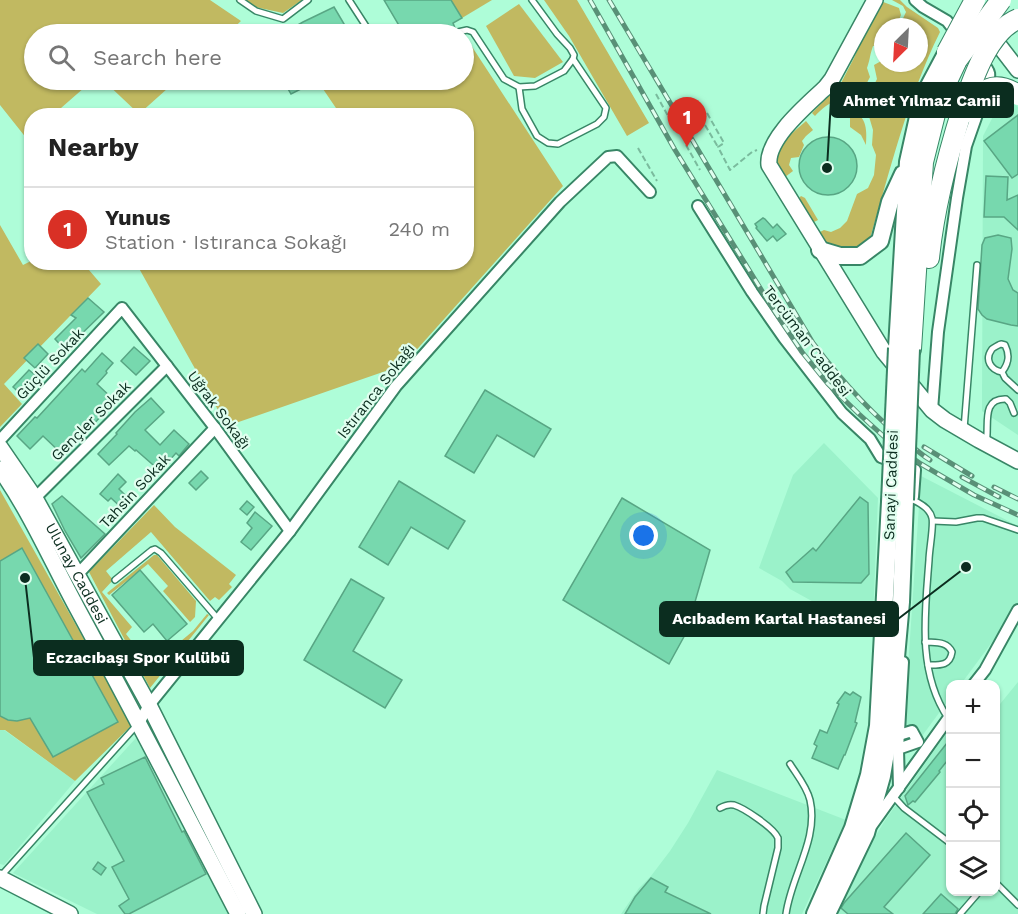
<!DOCTYPE html>
<meta charset="utf-8">
<style>
:root{--surface:#fff;--page:#f2f2f2;--text:#222;--muted:#767676;--line:#e0e0e0;--accent:#d93025}
body{margin:0;font-family:"Work Sans",sans-serif;background:var(--page);color:var(--text)}
.controls{position:absolute;right:18px;bottom:18px;display:grid;overflow:hidden;border-radius:12px;box-shadow:0 2px 4px #0004}
.controls button{width:54px;height:54px;display:grid;place-items:center;padding:0;border:0;border-bottom:2px solid var(--line);background:var(--surface);color:var(--text);font:30px sans-serif}
.compass{position:absolute;left:874px;top:18px;width:54px;height:54px;border-radius:50%;background:var(--surface);box-shadow:0 2px 4px #0004;rotate:204deg}
.you{position:absolute;left:644px;top:536px;width:21px;height:21px;margin:-15px;border:4px solid #fff;border-radius:50%;background:#1a73e8;box-shadow:0 0 0 9px #1a73e833}
.badge{display:grid;place-items:center;width:39px;height:39px;border-radius:50%;background:var(--accent);color:#fff;font-size:20px;font-weight:700}
.pin{position:absolute;translate:-50% -50px;filter:drop-shadow(0 2px 3px #0008)}
.pin::after{content:'';position:absolute;top:32px;width:21px;height:18px;background:inherit;clip-path:polygon(0 0,100% 0,50% 100%)}
.list{margin:0;padding:0;list-style:none}
h2{display:flex;justify-content:space-between;align-items:center;height:78px;margin:0;padding:0 24px;font-size:26px}
h2 small{font-size:20px;font-weight:400;color:var(--muted)}
.list li{display:grid;grid-template-columns:39px 1fr auto;gap:18px;align-items:center;box-sizing:border-box;height:84px;padding:0 24px;border-top:2px solid var(--line)}
.list b{display:block;font-size:22px;white-space:nowrap}
.list p{margin:0;font-size:20px;white-space:nowrap;color:var(--muted)}
.list em{font-size:20px;font-style:normal;color:var(--muted)}
.icon{flex:none;width:33px;height:33px;fill:none;stroke:currentColor;stroke-width:2;stroke-linecap:round;stroke-linejoin:round}
.map{position:relative;flex:none;width:1018px;height:914px;overflow:hidden}
.search{position:absolute;background:var(--surface);box-shadow:0 2px 4px #0004;left:24px;top:24px;width:450px;height:66px;display:flex;align-items:center;gap:15px;box-sizing:border-box;padding:0 21px;border-radius:33px;color:var(--muted);font-size:22px}
.panel{position:absolute;background:var(--surface);box-shadow:0 2px 4px #0004;left:24px;top:108px;width:450px;height:162px;border-radius:24px}
.map>svg:first-child{display:block}
.built{fill:#9bf2ca}
.green{fill:#c1b961}
.building{fill:#77d8ae;stroke:#58a684;stroke-width:1.5}
.lines{fill:none;stroke-linecap:round;stroke-linejoin:round}
.lane-casing{stroke:#388666;stroke-width:8}
.street-casing{stroke:#388666;stroke-width:14}
.secondary-casing{stroke:#388666;stroke-width:18}
.primary-casing{stroke:#388666;stroke-width:20}
.highway-casing{stroke:#388666;stroke-width:22}
.path{stroke:#7abb9d;stroke-width:2;stroke-dasharray:6 3;stroke-linecap:butt}
.lane{stroke:#fff;stroke-width:5}
.street{stroke:#fff;stroke-width:10}
.secondary{stroke:#fff;stroke-width:15}
.primary{stroke:#fff;stroke-width:16}
.highway{stroke:#fff;stroke-width:20}
.rail-casing{stroke:#599077;stroke-width:5}
.rail{stroke:#e0feef;stroke-width:3;stroke-dasharray:9;stroke-linecap:butt}
.primary-bridge-casing{stroke:#388666;stroke-width:20;stroke-linecap:butt}
.highway-bridge-casing{stroke:#388666;stroke-width:22;stroke-linecap:butt}
.primary-bridge{stroke:#fff;stroke-width:16}
.highway-bridge{stroke:#fff;stroke-width:20}
.labels{text-anchor:middle;dominant-baseline:central;stroke-width:4.5;stroke-linejoin:round;paint-order:stroke}
.street-label{font-size:15px;fill:#0b2d1f;stroke:#e0feef}
.leader{fill:none;stroke:#0b2d1f;stroke-width:2}
.callout-dot{fill:#0b2d1f;stroke:#e0feef;stroke-width:2}
.callout{fill:#0b2d1f;stroke:#0b2d1f;stroke-width:2}
.callout-label{font-size:16px;text-anchor:middle;font-weight:bold;fill:#fff}
</style>
<div class="map">
<svg width="1018" height="914" viewBox="0 0 1018 914">
<rect width="100%" height="100%" fill="#aefdd8"/>
<g class="built">
<polygon points="1009,99 1018,107 1018,435 982,411 983,136 996,111"/>
<polygon points="824,443 878,498 873,619 839,616 790,589 782,581 759,568 793,475"/>
<polygon points="921,476 1018,526 1018,607 961,684 950,684 950,698 922,736 904,727"/>
<polygon points="1018,682 1018,914 829,914 884,822 950,728 950,892 996,892 996,709"/>
<polygon points="0,730 4,730 75,781 4,865 0,864"/>
<polygon points="136,738 229,914 97,914 13,873"/>
<polygon points="717,770 846,820 802,914 621,914 639,888 651,876 670,851 688,823"/>
</g>
<g class="green">
<polygon points="0,0 210,0 241,21 227,34 34,34 34,80 93,80 53,115 32,116 31,135 27,139 0,105"/>
<polygon points="246,0 302,0 283,13 255,7"/>
<polygon points="451,0 492,0 462,18"/>
<polygon points="544,0 577,0 649,123 627,136 569,36"/>
<path d="M878 0 899 8 901 15 896 27H883V44L873 46C870 54 870 60 867 68L870 77 858 100C851 106 848 101 840 101 829 101 822 109 815 116L812 113 841 83 854 58Z"/>
<path d="M892 0H900L907 7 938 28 940 32C907 99 890 171 869 242 847 254 832 257 818 233L824 230 831 232 840 228 847 221 857 194 868 188 874 175 876 155 872 145 873 130 865 103 877 79 874 65 883 60V63H919V27H899L906 12 903 6Z"/>
<polygon points="519,4 563,62 535,78 514,76 486,26"/>
<polygon points="465,36 563,186 403,365 227,426 136,263 466,262 466,116 330,115 338,111 323,89 337,80 381,80 383,81 386,80 464,80 464,37"/>
<polygon points="103,80 177,80 139,114"/>
<path d="M853 111C867 117 867 131 866 145L861 135 850 127V112Z"/>
<path d="M806 121 813 130 806 136 802 141 804 145 799 157 791 158 789 165 793 171 785 177C782 173 778 169 777 164 773 147 795 131 806 121Z"/>
<polygon points="801,196 805,198 818,220 812,223 798,199"/>
<polygon points="0,225 23,265 31,261 32,262 83,263 101,284 4,384 22,404 0,427"/>
<polygon points="0,490 90,650 94,652 132,725 75,781 5,730 0,730"/>
<polygon points="154,505 175,527 236,575 229,584 232,587 219,600 215,597 210,601 151,532 106,571 113,580 102,592 132,627 126,634 133,643 130,646 154,675 173,656 169,651 193,631 207,614 209,615 150,688 89,572"/>
<polygon points="154,555 157,555 196,601 195,617 190,622 163,591 168,586 148,564 109,595 107,593"/>
</g>
<g class="building">
<polygon points="384,0 451,0 462,18 453,23 455,28 444,34 404,34"/>
<polygon points="334,7 350,34 282,34 303,22"/>
<polygon points="283,80 299,80 303,88 291,94"/>
<polygon points="1018,115 1018,174 1012,178 984,141"/>
<circle cx="828" cy="166" r="29"/>
<polygon points="986,176 1008,177 1007,200 1018,195 1018,230 1004,217 984,217"/>
<polygon points="763,218 765,219 773,228 777,224 786,234 777,241 773,236 767,241 756,228 757,227 755,224"/>
<polygon points="998,235 1011,238 1012,249 1008,279 1013,290 1018,293 1018,326 1011,325 987,319 982,315 978,309 982,245 985,238"/>
<polygon points="88,298 104,312 65,350 55,339 76,318 71,315"/>
<polygon points="38,344 48,354 35,368 24,358"/>
<polygon points="134,347 150,361 136,375 121,361"/>
<polygon points="102,353 113,363 106,371 107,373 97,384 115,401 64,456 43,436 30,449 17,436 35,417 37,418 82,369 85,372"/>
<polygon points="29,370 40,379 24,397 13,387"/>
<polygon points="485,390 551,429 534,457 497,435 474,473 445,456"/>
<polygon points="151,398 164,412 145,430 160,445 174,430 189,444 179,456 176,453 160,471 136,450 135,451 129,446 109,465 98,454 117,434 116,433 135,412"/>
<polygon points="201,471 208,478 196,490 189,483"/>
<polygon points="118,474 126,482 119,489 132,502 124,510 111,498 108,501 100,494"/>
<polygon points="399,481 465,521 448,549 411,527 388,565 359,547"/>
<polygon points="62,496 105,534 81,558 65,531 52,504"/>
<polygon points="860,497 868,503 869,574 861,583 793,582 786,572 813,548 816,551"/>
<polygon points="622,498 710,550 686,633 669,664 563,600"/>
<polygon points="247,501 254,507 247,515 240,509"/>
<polygon points="255,512 272,526 251,550 241,542 252,528 247,523"/>
<polygon points="22,548 118,722 53,757 30,718 17,721 8,720 0,716 0,561"/>
<polygon points="140,570 187,624 167,641 153,624 144,632 112,595"/>
<polygon points="351,579 384,598 353,651 402,680 385,708 304,660"/>
<polygon points="845,692 850,695 853,692 861,697 855,722 857,723 845,755 844,755 838,769 812,758 817,746 814,744 820,730 827,733 839,704 837,703"/>
<polygon points="951,738 951,756 939,771 940,772 915,802 913,801 908,805 905,796"/>
<polygon points="145,757 182,832 184,831 206,874 129,914 125,914 119,906 129,899 112,867 124,861 87,792 104,784 101,778"/>
<polygon points="906,833 930,855 884,907 893,914 848,914 841,908 844,903"/>
<polygon points="98,862 106,868 101,875 93,869"/>
<polygon points="651,878 668,887 665,892 711,914 625,914 635,897"/>
<polygon points="941,894 958,909 955,914 923,914"/>
</g>
<g class="lines">
<g class="lane-casing">
<g id="lane">
<polyline points="240,0 256,11 283,19 308,0"/>
<polyline points="349,0 371,34"/>
<polyline points="458,32 467,30 473,32 504,79 519,87 535,86 564,71 573,59 574,55 570,48 557,34 532,0"/>
<polyline points="519,87 522,109 537,136 548,143 558,144 597,124 604,117 606,108 573,59"/>
<path d="M1002 372C1009 363 1010 355 1005 345L1001 344C1000 344 993 348 992 349 984 360 991 370 1002 372L1005 378 1018 390"/>
<polyline points="964,429 977,265"/>
<path d="M986 443C990 427 980 398 1006 399L1010 403 1014 413"/>
<path d="M913 500C922 504 930 509 932 518 934 525 929 551 929 560 925 613 917 672 948 718"/>
<polyline points="933,521 956,522 977,518 983,518 1018,530"/>
<polyline points="115,580 152,550 155,549 161,553 218,619"/>
<path d="M925 642C936 643 947 641 952 652 950 666 940 665 928 665"/>
<polyline points="893,796 904,808 950,843"/>
<path d="M720 808C725 805 729 804 734 805 744 808 774 828 778 838 778 840 778 846 778 848L764 906 763 914"/>
<polyline points="0,877 136,726"/>
<polyline points="996,883 1018,905"/>
<path d="M786 914C791 876 819 839 810 800 807 787 797 775 790 764"/>
<polyline points="960,914 979,892"/>
</g>
</g>
<g class="street-casing">
<g id="street">
<polyline points="915,0 923,7 947,21 958,35"/>
<path d="M980 60C992 73 991 74 985 91"/>
<polyline points="698,206 752,292 784,338 842,413 870,439 881,457 915,470 913,497"/>
<polyline points="932,410 938,332 957,198 966,146 980,106"/>
<polyline points="0,440 122,308 215,428 290,531"/>
<polyline points="35,498 167,366"/>
<polyline points="77,575 215,428"/>
<polyline points="974,684 985,670 1018,610"/>
<polyline points="139,723 149,705 290,531 396,386 560,202 608,157 617,156 650,192"/>
<polyline points="899,735 912,731 918,742 898,749 899,788"/>
<polyline points="898,749 903,662"/>
<polyline points="872,825 950,716"/>
</g>
</g>
<g class="secondary-casing">
<g id="secondary">
<path d="M875 0 832 79 825 88C807 105 766 139 769 165L884 352 932 410 945 420 979 440 1018 461"/>
<polyline points="988,31 1018,70"/>
<path id="s1" d="M0 447 35 498 149 705 254 914"/>
<path d="M0 469C31 513 52 562 77 608 132 709 185 812 238 914"/>
<polyline points="0,878 70,914"/>
</g>
</g>
<g class="primary-casing">
<g id="primary">
<polyline points="820,250 840,256 860,256 880,241 890,202 903,174"/>
<polyline points="897,348 908,162 922,99 947,52"/>
<polyline points="815,914 853,828 869,775 878,726 890,502"/>
<polyline points="827,914 866,833 882,776 889,735 901,602 905,500"/>
</g>
</g>
<g class="highway-casing">
<g id="highway">
<path d="M929 258C934 208 947 158 962 110"/>
<polyline points="911,349 923,162 939,98 957,60"/>
</g>
</g>
<g class="path">
<polyline points="656,94 668,116"/>
<polyline points="699,117 707,113 724,143 718,147 730,170 752,152 757,150"/>
<polyline points="705,125 718,147"/>
<polyline points="686,145 700,170"/>
<polyline points="638,148 657,181"/>
</g>
<use href="#lane" class="lane"/>
<use href="#street" class="street"/>
<use href="#secondary" class="secondary"/>
<use href="#primary" class="primary"/>
<use href="#highway" class="highway"/>
<g class="rail-casing">
<g id="rail">
<polyline points="590,0 675,150 775,312 802,352 828,384 859,414 890,442 921,464 974,495 1018,515"/>
<path d="M609 0 813 343C841 380 871 414 908 443 915 449 922 455 930 460"/>
<polyline points="924,447 972,476"/>
<polyline points="962,477 999,497"/>
<polyline points="994,487 1018,499"/>
</g>
</g>
<use href="#rail" class="rail"/>
<g class="primary-bridge-casing">
<g id="primary-bridge">
<polyline points="905,500 911,349"/>
<polyline points="890,502 897,348"/>
</g>
</g>
<g class="highway-bridge-casing">
<g id="highway-bridge">
<polyline points="947,52 975,0"/>
<polyline points="957,60 1001,0"/>
<path d="M962 110C972 81 988 31 1018 19"/>
<path d="M968 112C980 89 994 79 1018 95"/>
</g>
</g>
<use href="#primary-bridge" class="primary-bridge"/>
<use href="#highway-bridge" class="highway-bridge"/>
</g>
<g class="labels">
<g class="street-label">
<text transform="translate(807 341) rotate(53)">Tercüman Caddesi</text>
<text transform="translate(50 364) rotate(-47)">Güçlü Sokak</text>
<text transform="translate(376 391) rotate(-52)">Istıranca Sokağı</text>
<text transform="translate(219 410) rotate(53)">Uğrak Sokağı</text>
<text transform="translate(91 421) rotate(-45)">Gençler Sokak</text>
<text transform="translate(891 485) rotate(-88)">Sanayi Caddesi</text>
<text transform="translate(135 491) rotate(-47)">Tahsin Sokak</text>
<text stroke="none"><textPath href="#s1" startOffset="148">Ulunay Caddesi</textPath></text>
</g>
</g>
<path class="leader" d="M827 168L831 100M966 567L898 619M25 578L34 658"/>
<g class="callout-dot">
<circle cx="827" cy="168" r="6"/>
<circle cx="966" cy="567" r="6"/>
<circle cx="25" cy="578" r="6"/>
</g>
<g class="callout">
<rect x="831" y="83" width="182" height="34" rx="6"/>
<rect x="660" y="602" width="238" height="34" rx="6"/>
<rect x="34" y="641" width="209" height="34" rx="6"/>
</g>
<g class="callout-label">
<text x="922" y="106">Ahmet Yılmaz Camii</text>
<text x="779" y="624">Acıbadem Kartal Hastanesi</text>
<text x="138" y="663">Eczacıbaşı Spor Kulübü</text>
</g>
</svg>
<div class="controls">
<button>+</button>
<button>−</button>
<button><svg class="icon" aria-label="locate" viewBox="0 0 24 24"><circle cx="12" cy="12" r="6"/><path d="M12 2v4M12 18v4M2 12h4M18 12h4"/></svg></button>
<button><svg class="icon" aria-label="layers" viewBox="0 0 24 24"><path d="M12 4l9 5-9 5-9-5zM3 14l9 5 9-5"/></svg></button>
</div>
<svg class="compass" viewBox="-18 -18 36 36"><path d="M0-13l5 13h-10z" fill="#e53935"/><path d="M0 13l5-13h-10z" fill="#767676"/></svg>
<div class="you"></div>
<div class="pin badge" style="left:687px;top:147px">1</div>
<div class="search"><svg class="icon" aria-label="search" viewBox="0 0 24 24"><circle cx="10" cy="10" r="6"/><path d="M15 15l6 6"/></svg>Search here</div>
<section class="panel">
<h2>Nearby<small></small></h2>
<ul class="list">
<li><span class="badge">1</span><div><b>Yunus</b><p>Station · Istıranca Sokağı</p></div><em>240 m</em></li>
</ul>
</section>
</div>
